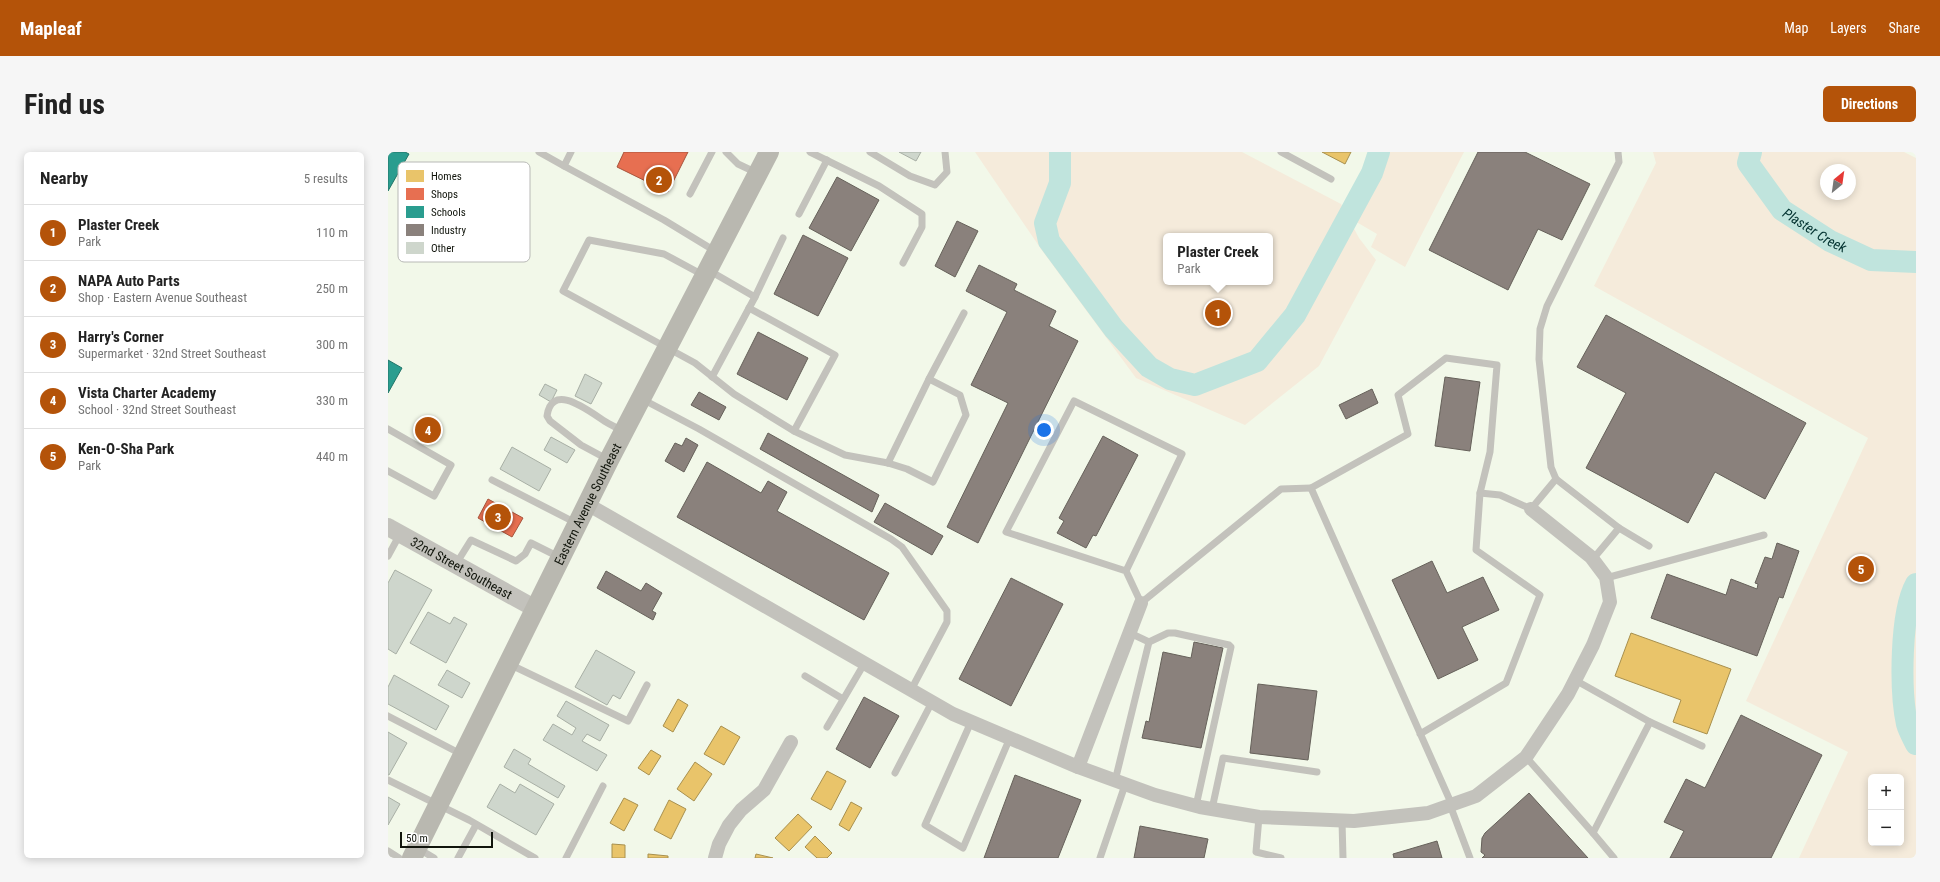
<!DOCTYPE html>
<meta charset="utf-8">
<style>
:root{--surface:#fff;--page:#f6f6f6;--text:#222;--muted:#767676;--line:#e0e0e0;--accent:#b45309}
body{margin:0;font-family:"Roboto Condensed",sans-serif;background:var(--page);color:var(--text)}
.controls{position:absolute;right:12px;bottom:12px;display:grid;overflow:hidden;border-radius:6px;box-shadow:0 2px 10px #0003}
.controls button{width:36px;height:36px;display:grid;place-items:center;padding:0;border:0;border-bottom:1px solid var(--line);background:var(--surface);color:var(--text);font:20px sans-serif}
.compass{position:absolute;left:1432px;top:12px;width:36px;height:36px;border-radius:50%;background:var(--surface);box-shadow:0 2px 10px #0003;rotate:29deg}
.scale{position:absolute;left:12px;bottom:10px;width:93px;box-sizing:border-box;padding-left:4px;border:2px solid #11150c;border-top:0;font-size:11px;line-height:14px;white-space:nowrap;color:#11150c;-webkit-text-stroke:3px #fff;paint-order:stroke}
.you{position:absolute;left:656px;top:278px;width:14px;height:14px;margin:-10px;border:3px solid #fff;border-radius:50%;background:#1a73e8;box-shadow:0 0 0 6px #1a73e833}
.badge{display:grid;place-items:center;width:26px;height:26px;border-radius:50%;background:var(--accent);color:#fff;font-size:13px;font-weight:700}
.pin{position:absolute;translate:-50% -50%;border:2px solid #fff;box-shadow:0 1px 4px #0006}
.popup{position:absolute;left:775px;top:81px;width:110px;height:52px;box-sizing:border-box;display:grid;place-content:center;border-radius:6px;background:var(--surface);filter:drop-shadow(0 1px 3px #0005);font-size:13px;white-space:nowrap;color:var(--muted)}
.popup b{font-size:15px;color:var(--text)}
.popup::after{content:'';position:absolute;left:50%;top:100%;margin-left:-8px;border:8px solid transparent;border-top-color:var(--surface)}
.list{margin:0;padding:0;list-style:none}
h2{display:flex;justify-content:space-between;align-items:center;height:52px;margin:0;padding:0 16px;font-size:17px}
h2 small{font-size:13px;font-weight:400;color:var(--muted)}
.list li{display:grid;grid-template-columns:26px 1fr auto;gap:12px;align-items:center;box-sizing:border-box;height:56px;padding:0 16px;border-top:1px solid var(--line)}
.list b{display:block;font-size:15px;white-space:nowrap}
.list p{margin:0;font-size:13px;white-space:nowrap;color:var(--muted)}
.list em{font-size:13px;font-style:normal;color:var(--muted)}
.map{position:relative;flex:none;width:1528px;height:706px;overflow:hidden;border-radius:6px}
header{display:flex;align-items:center;gap:24px;box-sizing:border-box;height:56px;padding:0 20px;background:var(--accent);color:#fff}
header strong{font-size:19px}
nav{display:flex;gap:22px;margin-inline-start:auto;font-size:14px}
.intro{display:flex;align-items:center;justify-content:space-between;box-sizing:border-box;height:96px;padding:0 24px}
h1{margin:0;font-size:28px}
.button{padding:10px 18px;border-radius:6px;background:var(--accent);color:#fff;font-size:14px;font-weight:700}
main{display:flex;gap:24px;padding:0 24px}
aside{flex:1;background:var(--surface);border-radius:6px;box-shadow:0 2px 10px #0003}
.map>svg:first-child{display:block}
.green{fill:#f5ebdb;fill-rule:evenodd}
.homes{fill:#e9c46a;stroke:#a8904e}
.shops{fill:#e76f51;stroke:#a7543c}
.schools{fill:#2a9d8f;stroke:#227468}
.industry{fill:#8a817c;stroke:#66615a}
.lines{fill:none;stroke-linecap:round;stroke-linejoin:round}
.river{stroke:#c0e4dd;stroke-width:22}
.building{fill:#ced6cc;stroke:#a8afa5}
.service{stroke:#c3c2bc;stroke-width:7}
.minor{stroke:#c3c2bc;stroke-width:14}
.tertiary{stroke:#c3c2bc;stroke-width:18}
.secondary{stroke:#b9b8b0;stroke-width:20}
.labels{text-anchor:middle;dominant-baseline:central;stroke-width:4;stroke-linejoin:round;paint-order:stroke}
.street-label{font-size:13px;fill:#11150c;stroke:#fff}
.water-label{font-size:14px;font-style:italic;fill:#00312f;stroke:#fff}
.key{fill:#fff;stroke:#b8b9b6;stroke-width:1}
.key-label{font-size:11px;fill:#11150c}
</style>
<header>
<strong>Mapleaf</strong>
<nav><a>Map</a><a>Layers</a><a>Share</a></nav>
</header>
<div class="intro"><h1>Find us</h1><a class="button">Directions</a></div>
<main>
<aside>
<h2>Nearby<small>5 results</small></h2>
<ul class="list">
<li><span class="badge">1</span><div><b>Plaster Creek</b><p>Park</p></div><em>110 m</em></li>
<li><span class="badge">2</span><div><b>NAPA Auto Parts</b><p>Shop · Eastern Avenue Southeast</p></div><em>250 m</em></li>
<li><span class="badge">3</span><div><b>Harry's Corner</b><p>Supermarket · 32nd Street Southeast</p></div><em>300 m</em></li>
<li><span class="badge">4</span><div><b>Vista Charter Academy</b><p>School · 32nd Street Southeast</p></div><em>330 m</em></li>
<li><span class="badge">5</span><div><b>Ken-O-Sha Park</b><p>Park</p></div><em>440 m</em></li>
</ul>
</aside>
<div class="map">
<svg width="1528" height="706" viewBox="0 0 1528 706">
<rect width="100%" height="100%" fill="#f2f8e9"/>
<g class="green">
<path d="M587 0H854L953 52 971 86 988 108 931 214 857 273 748 226 653 97ZM778 84H882V130H778Z"/>
<polygon points="1000,0 1076,0 1017,115 983,95 989,82 965,68"/>
<path d="M1265 0H1516L1528 6V706H1411L1460 600 1358 549 1480 286 1206 134 1268 11ZM1438 18H1462V42H1438ZM1483 625H1513V691H1483Z"/>
</g>
<g class="homes">
<polygon points="934,0 963,0 957,12"/>
<polygon points="1243,481 1343,517 1319,582 1285,570 1293,548 1227,524"/>
<polygon points="290,547 300,553 285,580 275,574"/>
<polygon points="333,574 352,585 336,613 316,602"/>
<polygon points="263,598 273,604 261,623 250,616"/>
<polygon points="307,610 324,622 306,649 289,637"/>
<polygon points="439,619 458,629 443,658 423,647"/>
<polygon points="236,646 250,653 236,679 222,671"/>
<polygon points="281,648 298,657 283,687 266,678"/>
<polygon points="463,650 474,656 461,679 451,673"/>
<polygon points="410,662 424,675 401,699 387,686"/>
<polygon points="427,684 444,701 439,706 429,706 417,695"/>
<polygon points="224,692 237,693 237,706 224,706"/>
<polygon points="260,702 280,704 280,706 260,706"/>
<polygon points="368,702 385,706 367,706"/>
</g>
<g class="shops">
<polygon points="236,0 300,0 280,40 229,15"/>
<polygon points="100,347 135,366 124,385 90,366"/>
</g>
<g class="schools">
<polygon points="0,0 17,0 21,2 0,39"/>
<polygon points="0,208 14,216 0,241"/>
</g>
<g class="industry">
<polygon points="1090,0 1137,0 1202,32 1174,88 1150,77 1120,138 1041,98"/>
<polygon points="449,25 491,48 463,99 421,76"/>
<polygon points="569,69 590,79 567,125 547,114"/>
<polygon points="415,83 460,106 430,164 386,142"/>
<polygon points="591,113 629,132 626,138 668,159 661,174 690,189 590,391 559,375 620,251 583,233 619,160 578,139"/>
<polygon points="1218,163 1418,271 1377,347 1327,320 1300,371 1198,316 1238,241 1189,215"/>
<polygon points="370,180 420,206 399,248 349,222"/>
<polygon points="1057,225 1092,230 1082,299 1047,294"/>
<polygon points="984,237 990,251 958,267 951,253"/>
<polygon points="311,240 338,255 331,268 303,253"/>
<polygon points="380,281 491,343 484,360 372,297"/>
<polygon points="715,284 750,303 708,384 705,383 698,396 669,381 676,369 671,366"/>
<polygon points="298,286 310,293 296,320 277,309 287,291 294,294"/>
<polygon points="319,310 373,341 380,329 399,340 389,359 501,421 476,468 289,365"/>
<polygon points="497,351 555,384 544,403 486,370"/>
<polygon points="1389,391 1411,399 1395,446 1391,445 1369,504 1263,466 1279,422 1338,443 1343,427 1369,437 1370,432 1367,431 1377,405 1384,407"/>
<polygon points="1044,409 1059,441 1095,425 1111,458 1074,475 1090,508 1050,527 1004,428"/>
<polygon points="218,419 253,439 258,431 274,441 264,459 268,461 265,468 209,436"/>
<polygon points="623,426 675,452 623,554 571,527"/>
<polygon points="806,490 835,496 813,596 754,586 758,569 761,570 775,500 803,506"/>
<polygon points="870,532 929,539 920,608 862,601"/>
<polygon points="476,545 511,564 482,616 448,597"/>
<polygon points="1353,563 1434,603 1383,706 1282,706 1296,679 1276,670 1298,627 1317,636"/>
<polygon points="627,623 693,648 670,706 596,706"/>
<polygon points="1141,641 1200,706 1094,706 1097,703 1093,700 1094,686 1097,681"/>
<polygon points="752,674 820,687 816,706 746,706"/>
<polygon points="1049,689 1054,706 1006,706 1005,702"/>
</g>
<g class="lines">
<g class="river">
<polyline points="672,0 672,31 657,71 661,89 726,177 761,215 782,227 807,233 869,209 907,163 984,21 991,0"/>
<path id="s1" d="M1363 0 1360 11 1394 58 1442 89 1483 108 1528 110"/>
<path d="M1528 432C1512 461 1512 539 1519 572 1521 579 1525 586 1528 592"/>
</g>
</g>
<g class="building">
<polygon points="511,0 533,0 528,9"/>
<polygon points="197,222 214,231 203,252 187,244"/>
<polygon points="157,232 169,238 163,250 151,243"/>
<polygon points="163,285 187,298 179,311 156,298"/>
<polygon points="124,295 163,317 151,339 112,317"/>
<polygon points="7,418 44,438 8,502 0,497 0,431"/>
<polygon points="40,460 62,472 66,465 79,472 58,511 22,491"/>
<polygon points="208,498 247,520 232,547 225,543 219,553 187,535"/>
<polygon points="59,518 82,531 74,546 50,533"/>
<polygon points="6,523 61,554 48,578 0,552 0,535"/>
<polygon points="178,549 221,573 212,589 199,582 194,589 219,603 209,619 155,588 165,572 184,583 188,576 169,564"/>
<polygon points="0,580 19,591 1,623 0,623"/>
<polygon points="126,597 143,607 140,612 177,634 170,646 116,615"/>
<polygon points="112,632 127,641 132,632 166,652 148,683 99,655"/>
<polygon points="0,645 12,652 0,673"/>
</g>
<g class="lines">
<g class="service">
<polyline points="151,0 176,14 183,0"/>
<polyline points="338,0 350,12 369,21"/>
<polyline points="422,0 491,34 534,62 534,75 515,111"/>
<polyline points="482,0 522,24 547,33 559,20 557,0"/>
<polyline points="893,0 943,27"/>
<polyline points="1230,0 1231,10 1159,154 1152,177 1151,207 1163,315 1168,327 1231,376 1261,394"/>
<polyline points="176,14 276,68 327,99"/>
<polyline points="302,42 324,0"/>
<polyline points="411,62 439,8"/>
<polyline points="322,119 367,145 395,86"/>
<polyline points="315,123 276,102 201,88 175,139 307,211 346,242 406,279 457,303 500,311 519,317 545,330 578,263 572,243 541,227 576,161"/>
<polyline points="361,156 447,203 406,279"/>
<polyline points="324,225 367,145"/>
<polyline points="254,247 311,277 503,387 514,395 559,459 559,470 523,538"/>
<polyline points="0,277 63,313 46,344 0,319"/>
<path d="M219 307 193 293 162 269 159 264C164 228 203 261 218 270 223 273 229 276 235 279"/>
<polyline points="500,311 541,227"/>
<polyline points="104,328 188,371"/>
<polyline points="1092,341 1112,343 1143,357 1168,327"/>
<polyline points="0,404 12,382"/>
<polyline points="1205,407 1231,376"/>
<polyline points="68,412 83,388 128,409 137,402 143,391 171,405"/>
<polyline points="738,419 794,302 686,249 618,380 738,419 753,451 893,337 923,336"/>
<polyline points="1218,426 1376,383"/>
<polyline points="761,490 780,481 787,481 841,493 843,495 808,654"/>
<polyline points="121,512 240,569 259,533"/>
<polyline points="417,524 455,547"/>
<polyline points="1187,528 1262,570 1314,594"/>
<polyline points="0,564 73,602"/>
<polyline points="583,570 537,673 575,696 621,588"/>
<polyline points="439,575 476,512"/>
<polyline points="1032,582 1118,531 1152,443 1088,398 1092,341 1102,300 1109,213 1058,206 1010,243 1020,282 923,336 1064,653"/>
<polyline points="1138,605 1205,681"/>
<polyline points="507,621 544,550"/>
<polyline points="0,628 81,668 147,706"/>
<polyline points="727,629 761,490 742,481"/>
<polyline points="1062,653 1082,706"/>
<polyline points="824,657 835,606 929,620"/>
<polyline points="871,665 868,700 893,706"/>
<polyline points="954,669 955,706"/>
<polyline points="31,697 46,706"/>
<polyline points="0,699 11,706"/>
<polyline points="70,706 88,673"/>
<polyline points="178,706 215,634"/>
<polyline points="712,706 737,633"/>
<polyline points="1226,706 1205,681 1262,570"/>
</g>
<g class="minor">
<polyline points="199,352 565,562 690,615 767,643 812,655 871,665 966,669 1040,661 1088,644 1138,605 1180,542 1205,493 1222,450 1218,425 1203,405 1143,357"/>
<polyline points="690,615 753,451"/>
<polyline points="327,706 331,692 341,673 353,658 376,638 403,590"/>
</g>
<path class="tertiary" id="s2" d="M0 375 148 457"/>
<path class="secondary" id="s3" d="M24 706 221 308 381 0"/>
</g>
<g class="labels">
<g class="street-label">
<text stroke="none"><textPath href="#s3" startOffset="395">Eastern Avenue Southeast</textPath></text>
<text stroke="none"><textPath href="#s2" startOffset="84">32nd Street Southeast</textPath></text>
</g>
<g class="water-label">
<text stroke="none"><textPath href="#s1" startOffset="108">Plaster Creek</textPath></text>
</g>
</g>
<rect x="10" y="10" width="132" height="100" rx="6" class="key"/>
<rect x="18" y="18" width="18" height="12" fill="#e9c46a"/>
<rect x="18" y="36" width="18" height="12" fill="#e76f51"/>
<rect x="18" y="54" width="18" height="12" fill="#2a9d8f"/>
<rect x="18" y="72" width="18" height="12" fill="#8a817c"/>
<rect x="18" y="90" width="18" height="12" fill="#ced6cc"/>
<g class="key-label">
<text x="43" y="28">Homes</text>
<text x="43" y="46">Shops</text>
<text x="43" y="64">Schools</text>
<text x="43" y="82">Industry</text>
<text x="43" y="100">Other</text>
</g>
</svg>
<div class="controls">
<button>+</button>
<button>−</button>
</div>
<svg class="compass" viewBox="-18 -18 36 36"><path d="M0-13l5 13h-10z" fill="#e53935"/><path d="M0 13l5-13h-10z" fill="#767676"/></svg>
<div class="scale">50 m</div>
<div class="you"></div>
<div class="pin badge" style="left:830px;top:161px">1</div>
<div class="popup"><b>Plaster Creek</b>Park</div>
<div class="pin badge" style="left:271px;top:28px">2</div>
<div class="pin badge" style="left:110px;top:365px">3</div>
<div class="pin badge" style="left:40px;top:278px">4</div>
<div class="pin badge" style="left:1473px;top:417px">5</div>
</div>
</main>
